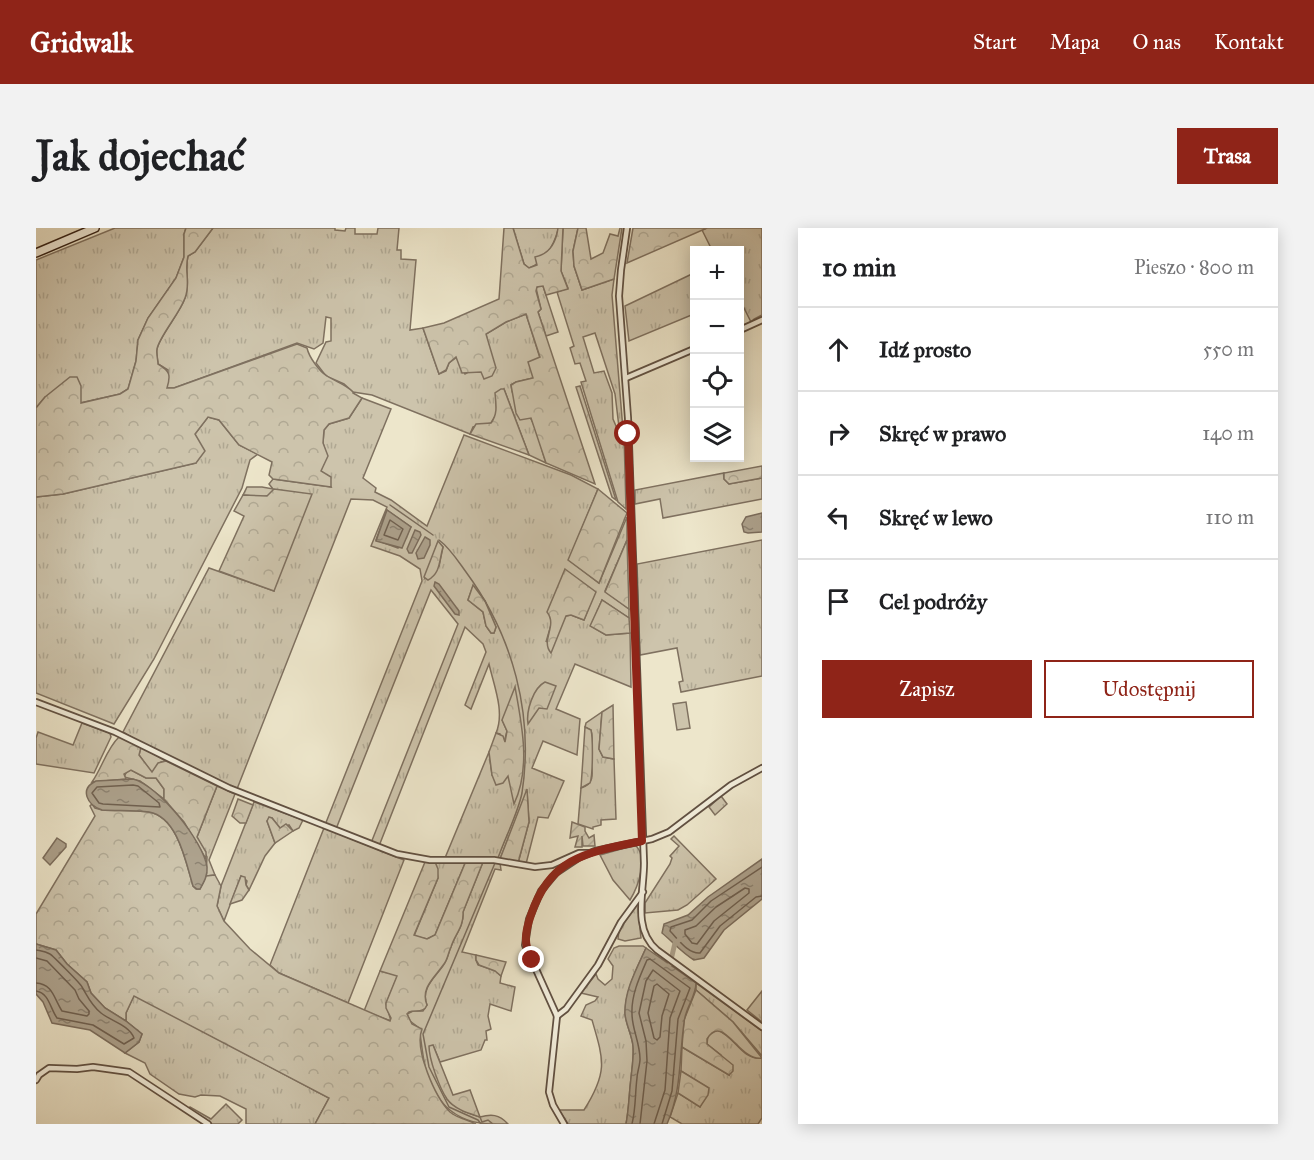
<!DOCTYPE html>
<html lang="pl">
<meta charset="utf-8">
<style>
:root{--surface:#fff;--page:#f2f2f2;--text:#202124;--muted:#757577;--line:#e0e0e0;--accent:#8f2418}
body{margin:0;font-family:"IM FELL Great Primer",serif;background:var(--page);color:var(--text)}
.controls{position:absolute;right:18px;top:18px;display:grid;overflow:hidden;border-radius:0px;box-shadow:0 3px 15px #0003}
.controls button{width:54px;height:54px;display:grid;place-items:center;padding:0;border:0;border-bottom:2px solid var(--line);background:var(--surface);color:var(--text);font:30px sans-serif}
.stop{position:absolute;width:18px;height:18px;margin:-14px;border:4px solid #8f2418;border-radius:50%;background:#fff}
.stop.end{background:#8f2418;border-color:#fff;box-shadow:0 2px 6px #0008}
.list{margin:0;padding:0;list-style:none}
h2{display:flex;justify-content:space-between;align-items:center;height:78px;margin:0;padding:0 24px;font-size:26px}
h2 small{font-size:20px;font-weight:400;color:var(--muted)}
.list li{display:grid;grid-template-columns:39px 1fr auto;gap:18px;align-items:center;box-sizing:border-box;height:84px;padding:0 24px;border-top:2px solid var(--line)}
.list b{display:block;font-size:22px;white-space:nowrap}
.list em{font-size:20px;font-style:normal;color:var(--muted)}
.actions{display:flex;gap:12px;padding:18px 24px}
.actions a{flex:1;padding:14px 0;border:2px solid var(--accent);border-radius:0px;text-align:center;font-size:21px;color:var(--accent)}
.actions .main{background:var(--accent);color:#fff}
.icon{flex:none;width:33px;height:33px;fill:none;stroke:currentColor;stroke-width:2;stroke-linecap:round;stroke-linejoin:round}
.map{position:relative;flex:none;width:726px;height:896px;overflow:hidden;border-radius:0px}
header{display:flex;align-items:center;gap:36px;box-sizing:border-box;height:84px;padding:0 30px;background:var(--accent);color:#fff}
header strong{font-size:28px}
nav{display:flex;gap:33px;margin-inline-start:auto;font-size:21px}
.intro{display:flex;align-items:center;justify-content:space-between;box-sizing:border-box;height:144px;padding:0 36px}
h1{margin:0;font-size:42px}
.button{padding:15px 27px;border-radius:0px;background:var(--accent);color:#fff;font-size:21px;font-weight:700}
main{display:flex;gap:36px;padding:0 36px}
aside{flex:1;background:var(--surface);border-radius:0px;box-shadow:0 3px 15px #0003}
.map>svg:first-child{display:block}
.grass{fill:url(#grass-tufts);stroke:#7f7160;stroke-width:1.5;fill-rule:evenodd}
.forest{fill:url(#forest-crowns);stroke:#7f7160;stroke-width:1.5}
.garden{fill:url(#garden-furrows);stroke:#7f7160;stroke-width:1.5}
.pitch{fill:#cdc4ac;stroke:#7f7160;stroke-width:1.5}
.water{fill:url(#water-ripples);stroke:#7b6d5d;stroke-width:1.5}
.lines{fill:none;stroke-linecap:round;stroke-linejoin:round}
.shore{stroke:#6f6050;stroke-width:1.5}
.stream{stroke:#7b6d5d;stroke-width:1.5}
.canal{stroke:#ada28d;stroke-width:5}
.street-casing{stroke:#605042;stroke-width:8}
.secondary-casing{stroke:#311e14;stroke-width:10}
.street{stroke:#f3efdd;stroke-width:4.5}
.secondary{stroke:#f3efdd;stroke-width:7}
.route{stroke:#8f2418;stroke-width:8}
</style>
<header>
<strong>Gridwalk</strong>
<nav><a>Start</a><a>Mapa</a><a>O nas</a><a>Kontakt</a></nav>
</header>
<div class="intro"><h1>Jak dojechać</h1><a class="button">Trasa</a></div>
<main>
<div class="map">
<svg width="726" height="896" viewBox="0 0 726 896">
<defs>
<pattern id="grass-tufts" width="24" height="20" patternUnits="userSpaceOnUse" patternTransform="scale(1.5)"><rect width="24" height="20" fill="#cdc4ac"/><path d="M3 7l-1-3M5 7V3M7 7l1-3M15 17l-1-3M17 17v-4M19 17l1-3" fill="none" stroke="#b0a893"/></pattern>
<pattern id="forest-crowns" width="20" height="18" patternUnits="userSpaceOnUse" patternTransform="scale(1.5)"><rect width="20" height="18" fill="#cdc4ac"/><path d="M2 6a3 3 0 1 1 6 0M12 15a3 3 0 1 1 6 0" fill="none" stroke="#b0a893"/></pattern>
<pattern id="garden-furrows" width="10" height="10" patternUnits="userSpaceOnUse" patternTransform="scale(1.5)"><rect width="10" height="10" fill="#cdc4ac"/><path d="M-1 1l2-2M0 10L10 0M9 11l2-2" fill="none" stroke="#b0a893"/></pattern>
<pattern id="water-ripples" width="26" height="14" patternUnits="userSpaceOnUse" patternTransform="scale(1.5)"><rect width="26" height="14" fill="#ada28d"/><path d="M2 4q2-2 4 0t4 0M15 11q2-2 4 0t4 0" fill="none" stroke="#8d8372"/></pattern>
</defs>
<rect width="100%" height="100%" fill="#ede6cb"/>
<filter id="stains"><feTurbulence type="fractalNoise" baseFrequency=".00333" numOctaves="4"/><feColorMatrix values="0 0 0 0 .2 0 0 0 0 .09 0 0 0 0 .02 0 0 0 .5 -.17"/></filter>
<radialGradient id="worn" r=".72"><stop offset=".6" stop-color="#630" stop-opacity="0"/><stop offset="1" stop-color="#630" stop-opacity=".3"/></radialGradient>
<g class="grass">
<polygon points="79,0 150,0 148,6 148,29 140,50 112,90 102,112 100,133 92,161 84,166 44,175 9,169 0,180 0,32"/>
<path d="M177 0H299V2L309 3 310 0H319V6H341L342 0H363L361 22H365V31L380 32 374 102 387 100 403 146 410 143 413 135 421 129 429 146 431 145 451 111 450 106 470 94 490 86 504 130 497 150 480 154 475 157C476 173 487 177 494 189 502 202 505 221 510 235L493 227 468 161 460 175 461 185 455 195 437 199 434 206 336 167 317 164 308 156 290 148 280 135 290 114 295 113V90L290 89 287 115 278 121 261 115 138 160H131L132 142 122 136C122 132 120 125 121 121 123 109 144 85 149 70 155 55 148 43 152 28L159 24Z"/>
<path d="M477 0H522V2C518 17 508 35 493 40L488 36Z"/>
<polygon points="527,0 542,0 537,23 538,38 546,62 578,51 576,67 587,202 583,199 579,166 559,105 547,109 558,145 568,143 576,165 577,191 583,205 588,207 590,281 582,274 545,154 550,153 544,135 539,136 534,120 538,118 521,64 532,60 525,43"/>
<polygon points="671,0 726,0 726,87 718,91 715,94 704,72 704,22 676,22 666,2"/>
<polygon points="658,45 658,86 593,113 589,78"/>
<polygon points="503,58 507,58 522,104 510,108 502,84 505,81 500,60"/>
<polygon points="544,158 580,272 576,269 540,159"/>
<path d="M326 170 355 181 327 250 340 260 339 264 355 272 391 298 428 207 535 247 562 261 533 332 563 355 591 289V312L569 363 593 381V390L566 372 555 398 570 407 594 405 595 459 539 436 520 481 544 491 541 527 507 513 496 540 528 553 512 590 502 589 490 636 482 635 493 594 491 563 464 631 432 629 409 630 453 524 456 547H472L475 557 488 523 466 492 471 503 468 515 464 506 460 505C469 484 458 458 453 436L435 481 429 477 450 424 447 416 429 399 343 618 335 615 422 396 395 362 300 601 289 597 386 353 384 341 364 328 335 318 351 279 337 272 315 271 201 561 105 515 87 504 173 340 238 363 246 263 238 262 235 267 226 269 207 267 211 259H226L237 261 233 256 237 251 295 259 285 243 289 222 287 215 288 202 293 196 313 190ZM351 282 375 299 362 320 340 312ZM402 314 407 319 403 338 389 350ZM437 358 449 373 460 399 458 405H455L450 398 447 384 432 372ZM559 364 548 392 535 387 530 388 510 414 515 397V389Z"/>
<polygon points="172,189 183,192 203,217 222,226 214,232 206,260 118,431 78,496 0,465 0,269 27,266 160,235 159,206"/>
<polygon points="688,245 688,251 693,256 726,250 726,271 627,290 624,271 599,276 599,262"/>
<polygon points="726,312 726,448 645,464 643,454 647,453 641,420 604,427 601,336"/>
<path d="M566 484 563 521 567 529 578 531 580 591 565 592V597L557 599V601L542 596 545 560C560 556 556 543 555 532 555 521 558 512 555 502L549 499 550 495Z"/>
<polygon points="46,495 74,505 75,509 58,545 0,536 0,510 2,504 37,517"/>
<polygon points="105,519 130,533 125,534 116,545 103,527"/>
<polygon points="95,542 110,550 120,550 128,561 128,571 104,553 88,549 91,543"/>
<polygon points="181,558 199,566 173,632 179,647 170,648 171,629 161,609"/>
<polygon points="685,568 691,576 679,587 673,579"/>
<polygon points="218,574 267,592 263,600 257,603 253,597 244,600 236,590 231,593 239,615 229,628 213,662 210,657 211,653 205,648 188,693 181,678 185,658"/>
<polygon points="288,600 368,632 312,775 243,745 234,737"/>
<polygon points="638,608 680,651 651,677 642,682 609,685 609,675 634,636 636,630 634,628 643,618 635,611"/>
<path d="M599 617C613 629 602 659 594 672L577 652 564 627Z"/>
<polygon points="430,633 399,707 391,711 378,708 402,650 399,634"/>
<path d="M447 634 464 635 465 642 459 641 426 724 440 727V732L442 737 460 743 465 748 464 755 479 759 475 783 454 776 452 788 455 801 450 803 451 812H449L445 822 404 834 397 817 411 871 427 883 455 893 457 896C417 896 395 871 388 833 386 822 385 811 383 800L374 793 371 786 377 783H387L391 777C384 760 400 749 408 736 412 731 412 725 415 719 419 706 428 699 427 684Z"/>
<polygon points="604,672 603,691 605,710 589,713 582,711 583,702"/>
<path d="M583 718H607L610 720C601 740 589 763 589 786 590 797 596 807 597 818 598 829 596 839 595 850 593 866 593 880 590 896H532L523 882H548C572 844 568 833 556 792L545 788 550 777 559 773 562 769 545 765 560 746 562 751 569 757 576 751 577 738 572 731 578 720Z"/>
<polygon points="344,743 362,747 350,776 355,793 328,783"/>
<polygon points="660,755 726,803 726,828 697,794 660,762"/>
<polygon points="726,763 726,794 711,782"/>
<polygon points="98,767 293,870 279,896 210,896 210,881 184,868 165,867 159,869 143,866 114,846 109,835 89,825 103,814 106,806 90,793 90,785"/>
<path d="M681 802C699 808 706 833 726 830V890L722 896H646L634 889 642 865 664 879 672 860 645 843 646 819 693 847 685 827 671 816 672 807Z"/>
<polygon points="190,876 206,892 202,896 167,896 150,884 154,879 175,891"/>
</g>
<g class="forest">
<path d="M150 0H177L159 24 152 28C148 43 155 55 149 70 144 85 123 109 121 121 120 125 122 132 122 136 134 143 135 147 131 160H138L261 116 271 120C273 129 283 143 291 148 300 154 309 156 317 164V165L326 170 313 190 293 196 288 202 287 215 292 228 285 243 295 249V259L237 251 233 247 236 234 203 217 183 192 172 189 159 206 169 223 160 235 27 266 0 269V180L9 169 34 149H41L45 158V175L84 166 92 161 100 133 102 112 112 90 140 50 148 29V6Z"/>
<path d="M468 0H477L488 36 493 40 501 37 499 29C514 26 520 15 522 0H527L525 43 532 61 510 67 507 58 501 59 500 63 505 81 502 84 559 256 510 235 495 190 484 192 480 185 475 157 480 154 497 150 492 134 504 129 490 86 470 94 450 106 460 140 456 148 448 151 445 144 426 145 420 129 413 135 410 142 403 146 387 100 408 95 463 71Z"/>
<polygon points="542,0 550,0 555,31 567,25 574,6 582,8 584,0 586,0 578,51 546,62 538,38 537,23"/>
<polygon points="597,0 671,0 591,35"/>
<path d="M465 161H468L493 227 434 206 440 196 455 195C462 186 460 176 459 165Z"/>
<polygon points="726,238 726,250 693,256 688,251 688,245"/>
<polygon points="238,261 276,266 238,363 183,343 208,288 198,283 207,267 231,268"/>
<polygon points="562,261 591,285 563,355 532,332"/>
<polygon points="591,312 593,381 569,364"/>
<path d="M402 313 407 319C403 332 405 345 392 352L388 349Z"/>
<path d="M529 341 560 364 548 392 535 387 530 388 515 425C504 412 522 398 511 384Z"/>
<polygon points="437,357 449,373 460,399 458,405 455,405 450,398 447,384 432,372"/>
<polygon points="566,372 593,390 594,405 570,407 554,398"/>
<path d="M509 454 520 458 511 481 503 480 492 496C490 483 497 460 509 454Z"/>
<path d="M479 459C486 497 495 540 478 576L472 548 467 555 460 557 456 547 453 524 460 505 467 508 469 514 471 503 466 492Z"/>
<polygon points="577,477 578,531 567,529 563,521 566,484"/>
<path d="M549 499 555 502C557 510 557 548 554 555L545 560Z"/>
<path d="M83 509 105 519 103 527 116 544 122 535 130 533 181 558 161 609 170 624V631L148 594 128 571V561L120 550H110L95 542 88 546 90 551 56 554C66 540 71 520 83 509Z"/>
<polygon points="491,561 493,594 482,635 464,631"/>
<polygon points="202,571 217,577 210,595 204,595 196,588"/>
<path d="M56 576 59 580 66 582C81 583 98 582 113 584 142 589 150 635 157 658L160 661H164L170 648 179 647 185 658 181 678 188 693 214 721 243 745 354 793 355 790 350 780V775L361 748 344 743 389 634H399L402 641V650L378 707 391 711 399 707 430 633 447 634 427 684C428 699 419 706 415 719 412 725 412 731 408 736 399 749 384 760 391 777 388 785 381 782 373 784L371 786 376 796 386 801C378 821 399 869 414 884 421 890 432 892 440 896H279L293 870 98 768 90 785V793L69 780 55 765 51 754 31 736 20 722 0 716V686L59 588 54 578Z"/>
<polygon points="233,589 236,590 244,600 250,596 257,603 239,615 231,593"/>
<polygon points="205,648 209,649 210,657 213,662 206,672 194,676"/>
<polygon points="440,727 470,734 465,748 459,743 443,737 440,732"/>
<path d="M660 762 697 794 726 830C703 834 687 784 671 811V816L697 837V843L693 847 646 819 648 792Z"/>
<path d="M397 817 417 867 434 862 444 889C455 886 463 886 472 896H457L452 892 446 894 444 889C432 885 418 881 411 871 403 859 393 831 393 818Z"/>
<polygon points="645,843 673,860 672,867 664,879 642,865"/>
</g>
<polygon class="garden" points="536,594 549,599 549,603 553,610 558,607 559,618 547,618 546,608 546,619 539,619 542,608 534,610"/>
<polygon class="pitch" points="650,474 654,500 641,502 637,476"/>
<g class="water">
<polygon points="351,282 375,299 366,320 340,313"/>
<polygon points="726,285 726,304 712,305 708,304 706,296 710,289"/>
<polygon points="379,302 384,304 385,307 376,325 373,325 371,321"/>
<polygon points="389,309 394,312 394,317 388,330 382,331 380,325"/>
<polygon points="399,354 403,356 423,383 423,387 419,386 398,358"/>
<path d="M97 551C122 557 168 614 171 639 172 647 168 654 164 661H161L157 658C150 635 142 589 113 584 98 582 81 583 66 582 51 577 43 561 60 553Z"/>
<polygon points="21,610 30,616 30,619 14,637 7,630"/>
<path d="M726 631V671L688 702 668 730 658 732C646 725 637 714 626 705L628 696 652 687 672 669Z"/>
<polygon points="0,716 20,722 31,736 51,754 55,765 69,780 90,793 106,806 103,814 89,825 54,802 16,795 7,774 0,766"/>
<path d="M610 720 660 755C660 769 649 780 648 795 643 830 646 862 631 896H590C593 880 593 866 595 850 596 839 598 829 597 818 596 807 590 797 589 786 588 763 601 740 610 720Z"/>
</g>
<g class="lines">
<g class="shore">
<polygon points="354,292 367,301 362,312 348,307"/>
<polygon points="97,557 102,558 123,575 124,579 67,576 63,575 56,565 61,559"/>
<path d="M726 639 675 673 656 692 635 699 634 703C642 711 652 726 664 725L684 698 720 669 726 668"/>
<polygon points="709,660 713,661 713,665 678,693 661,716 656,715 649,706 649,702 660,698 680,679"/>
<path d="M0 722C5 723 9 723 14 726 16 727 45 756 46 759 52 769 55 777 65 785 75 793 93 797 98 810L88 816 57 797 21 790C14 780 13 765 0 763"/>
<path d="M0 730 11 733 39 762 43 771 53 783V786L51 788 26 783C18 771 17 756 0 755"/>
<polygon points="621,756 633,766 626,788 624,809 621,812 618,810 612,785 618,758"/>
<path d="M596 896C600 880 599 865 601 850 601 844 604 838 604 831 604 815 596 801 596 786 595 767 604 748 611 732L614 731 654 760 642 791 636 863 626 896"/>
<polyline points="604,896 611,833 610,813 603,785 610,753 617,742 644,763 634,790 629,862 618,896"/>
</g>
<g class="stream">
<polyline points="354,277 397,307"/>
<path d="M403 312C414 320 422 333 430 344 477 408 498 486 486 565 482 585 469 610 462 630"/>
<polyline points="445,896 442,892 413,879 393,839 387,806 459,635"/>
</g>
<polyline class="canal" points="634,736 639,715 643,712"/>
<g class="street-casing">
<g id="street">
<path d="M591 0 585 42 583 68 592 190 608 635C608 664 596 701 621 722L726 799"/>
<polyline points="704,102 726,92"/>
<polyline points="590,150 658,121"/>
<polyline points="0,474 79,504 193,560 361,626 394,632 458,632 499,639 516,637 543,625 554,625"/>
<polyline points="521,788 530,781 562,737 585,694 607,664"/>
<polyline points="0,852 3,847 13,840 41,841 57,839 93,844 172,896"/>
<polyline points="528,896 517,877 513,864 521,788 489,717 493,691 505,663 520,645 544,629 559,623 616,611 633,604 695,557 726,540"/>
</g>
</g>
<g class="secondary-casing">
<polyline id="secondary" points="0,25 59,0"/>
</g>
<use href="#street" class="street"/>
<use href="#secondary" class="secondary"/>
</g>
<g class="lines">
<path class="route" d="M496 732C487 716 489 704 495 687 514 629 552 624 606 613L592 206"/>
</g>
<rect width="100%" height="100%" filter="url(#stains)"/>
<rect width="100%" height="100%" fill="url(#worn)"/>
</svg>
<div class="controls">
<button>+</button>
<button>−</button>
<button><svg class="icon" aria-label="locate" viewBox="0 0 24 24"><circle cx="12" cy="12" r="6"/><path d="M12 2v4M12 18v4M2 12h4M18 12h4"/></svg></button>
<button><svg class="icon" aria-label="layers" viewBox="0 0 24 24"><path d="M12 4l9 5-9 5-9-5zM3 14l9 5 9-5"/></svg></button>
</div>
<div class="stop" style="left:592px;top:206px"></div>
<div class="stop end" style="left:496px;top:732px"></div>
</div>
<aside>
<h2>10 min<small>Pieszo · 800 m</small></h2>
<ul class="list">
<li><svg class="icon" aria-label="ahead" viewBox="0 0 24 24"><path d="M12 20V5M6 11l6-6 6 6"/></svg><div><b>Idź prosto</b></div><em>550 m</em></li>
<li><svg class="icon" aria-label="right" viewBox="0 0 24 24"><path d="M7 20v-9h11M14 6l5 5-5 5"/></svg><div><b>Skręć w prawo</b></div><em>140 m</em></li>
<li><svg class="icon" aria-label="left" viewBox="0 0 24 24"><path d="M17 20v-9H6M10 6l-5 5 5 5"/></svg><div><b>Skręć w lewo</b></div><em>110 m</em></li>
<li><svg class="icon" aria-label="arrive" viewBox="0 0 24 24"><path d="M6 21V4h12l-3 4 3 4H6"/></svg><div><b>Cel podróży</b></div></li>
</ul>
<div class="actions"><a class="main">Zapisz</a><a>Udostępnij</a></div>
</aside>
</main>
